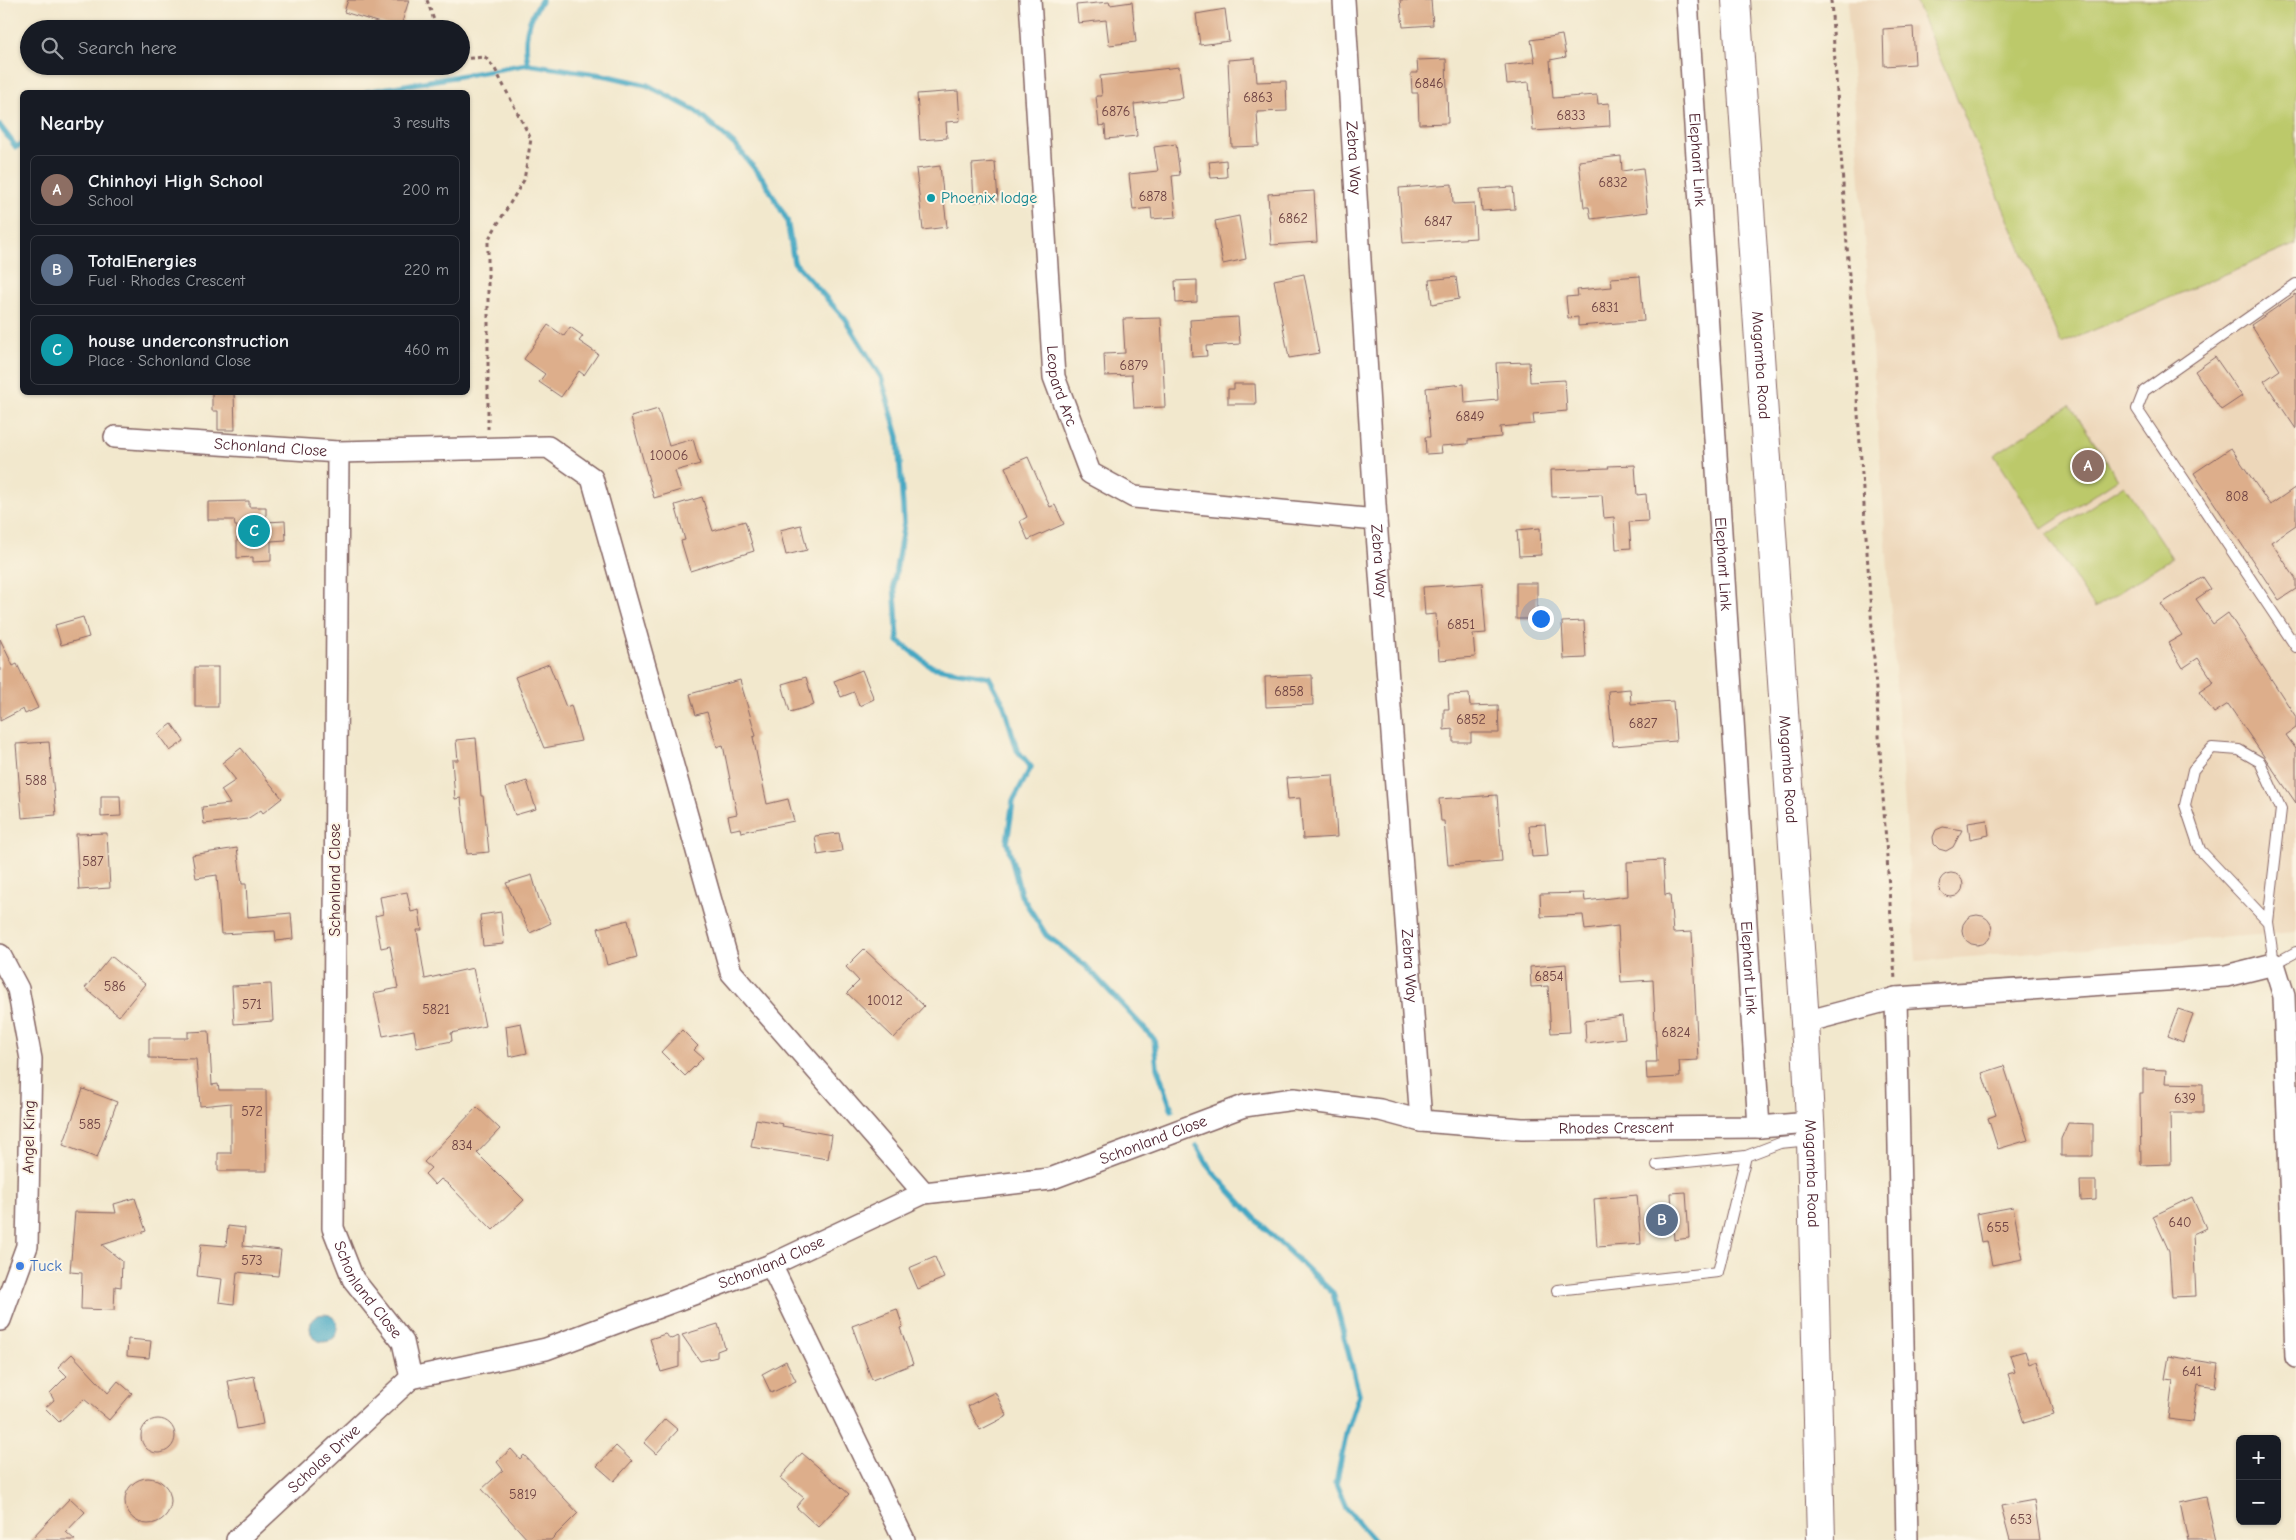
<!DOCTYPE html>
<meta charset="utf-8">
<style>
:root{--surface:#171b24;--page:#20242c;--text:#f1f3f6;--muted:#9ea1a6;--line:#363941;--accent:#c8321e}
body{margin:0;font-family:"Comic Neue",sans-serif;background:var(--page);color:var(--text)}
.controls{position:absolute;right:15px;bottom:15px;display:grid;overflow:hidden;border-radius:8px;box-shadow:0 1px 4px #0004}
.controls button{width:45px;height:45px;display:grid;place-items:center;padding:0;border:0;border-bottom:1px solid var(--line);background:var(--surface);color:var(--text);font:25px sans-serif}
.you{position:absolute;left:1540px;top:618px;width:18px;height:18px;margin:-12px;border:4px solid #fff;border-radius:50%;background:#1a73e8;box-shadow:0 0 0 8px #1a73e833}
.badge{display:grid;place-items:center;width:32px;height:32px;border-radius:50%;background:var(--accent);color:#fff;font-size:16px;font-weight:700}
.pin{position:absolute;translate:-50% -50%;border:2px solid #fff;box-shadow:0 1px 5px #0006}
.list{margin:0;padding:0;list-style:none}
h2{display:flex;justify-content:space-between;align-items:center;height:65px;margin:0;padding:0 20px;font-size:21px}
h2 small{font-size:16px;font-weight:400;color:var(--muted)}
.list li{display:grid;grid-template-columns:32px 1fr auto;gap:15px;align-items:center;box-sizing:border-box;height:70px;margin:0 10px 10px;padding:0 10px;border:1px solid var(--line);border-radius:8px}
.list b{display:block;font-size:19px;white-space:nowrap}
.list p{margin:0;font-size:16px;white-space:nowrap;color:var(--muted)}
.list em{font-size:16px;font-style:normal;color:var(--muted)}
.icon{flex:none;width:28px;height:28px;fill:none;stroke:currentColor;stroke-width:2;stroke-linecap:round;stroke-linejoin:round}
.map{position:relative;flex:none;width:2296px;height:1540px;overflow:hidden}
.search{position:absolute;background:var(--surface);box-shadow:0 1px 4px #0004;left:20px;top:20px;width:450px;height:55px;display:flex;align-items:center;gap:12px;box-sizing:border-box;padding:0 18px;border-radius:28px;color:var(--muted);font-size:19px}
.panel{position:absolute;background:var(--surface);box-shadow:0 1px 4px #0004;left:20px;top:90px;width:450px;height:305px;border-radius:8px}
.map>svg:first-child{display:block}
.built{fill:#edd7ba}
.pitch{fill:#bcc96b;stroke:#83744b}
.water{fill:#44a7c3;stroke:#476377}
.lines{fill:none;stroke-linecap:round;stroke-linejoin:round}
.stream{stroke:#44a7c3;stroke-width:5.5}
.building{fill:#ddae8b}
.service-casing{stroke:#856564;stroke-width:12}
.minor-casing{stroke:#856564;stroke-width:24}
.trunk-casing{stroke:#856564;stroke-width:30}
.path{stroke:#856564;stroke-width:3;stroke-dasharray:4 4;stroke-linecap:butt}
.service{stroke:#fff;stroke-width:10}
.minor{stroke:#fff;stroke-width:21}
.trunk{stroke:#fff;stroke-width:28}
.culture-dot{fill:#0f9aa8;stroke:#fcf5e5;stroke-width:2}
.shop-dot{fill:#3f7fe0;stroke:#fcf5e5;stroke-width:2}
.labels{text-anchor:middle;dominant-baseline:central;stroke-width:4;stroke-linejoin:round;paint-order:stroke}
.number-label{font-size:14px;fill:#6f4343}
.street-label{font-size:16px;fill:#4a1f2b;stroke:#fcf5e5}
.culture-label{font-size:16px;fill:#0d838f;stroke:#fcf5e5;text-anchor:start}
.shop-label{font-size:16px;fill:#366cbe;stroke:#fcf5e5;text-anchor:start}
</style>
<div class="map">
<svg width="2296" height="1540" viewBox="0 0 2296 1540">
<rect width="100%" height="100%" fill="#fcf5e5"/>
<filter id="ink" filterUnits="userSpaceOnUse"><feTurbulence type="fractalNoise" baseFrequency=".02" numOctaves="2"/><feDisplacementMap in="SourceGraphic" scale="10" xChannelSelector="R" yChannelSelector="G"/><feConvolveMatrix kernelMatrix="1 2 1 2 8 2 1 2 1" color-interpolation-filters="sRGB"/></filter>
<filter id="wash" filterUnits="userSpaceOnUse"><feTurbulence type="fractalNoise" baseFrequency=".0096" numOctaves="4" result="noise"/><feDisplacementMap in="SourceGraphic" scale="20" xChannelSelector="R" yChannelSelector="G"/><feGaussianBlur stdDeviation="1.12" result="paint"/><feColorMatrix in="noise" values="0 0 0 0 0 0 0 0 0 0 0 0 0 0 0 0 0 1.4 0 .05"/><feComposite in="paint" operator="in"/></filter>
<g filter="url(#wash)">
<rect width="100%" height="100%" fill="#f2e8cd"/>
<polygon class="built" points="1847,0 2296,0 2296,932 1916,961"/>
<g class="pitch">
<polygon points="1915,0 2296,0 2296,244 2061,344"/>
<polygon points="2070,405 2118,479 2042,529 1994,455"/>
<polygon points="2124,485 2172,558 2095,608 2047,535"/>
</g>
<circle class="water" cx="324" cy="1328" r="14"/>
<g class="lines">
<g class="stream">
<path d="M528 64C523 39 527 20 542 0"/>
<polyline points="366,92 528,64 608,76 647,85 696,111 736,146 764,180 787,220 794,262 845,319 881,377 898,437 904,523 894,582 898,641 932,667 989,677 1004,705 1017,750 1031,767 1013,801 1007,842 1021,895 1046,935 1086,966 1154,1039 1157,1067 1172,1110"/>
<polyline points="0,126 16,147 22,144"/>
<polyline points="1197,1146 1210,1169 1263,1227 1333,1293 1359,1394 1347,1430 1336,1484 1346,1508 1373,1540"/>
</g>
</g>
<g id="blocks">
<g class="building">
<polygon points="348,0 409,0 400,29 344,12"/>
<polygon points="1400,0 1431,0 1433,25 1403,27"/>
<polygon points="1109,2 1110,5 1132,2 1136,42 1109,45 1106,20 1078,23 1076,5"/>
<polygon points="1225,9 1229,41 1200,45 1196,14"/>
<polygon points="1913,27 1915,64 1884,66 1883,29"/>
<polygon points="1562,35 1566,57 1550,60 1553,98 1597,95 1598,104 1609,103 1610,126 1533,131 1529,82 1507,84 1505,65 1535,62 1531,40"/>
<polygon points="1255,58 1257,82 1286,81 1287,111 1257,112 1259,146 1232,147 1228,60"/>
<polygon points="1446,59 1448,123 1419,124 1418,93 1412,93 1411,73 1418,73 1417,60"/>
<polygon points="1179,67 1183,98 1134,104 1137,136 1106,139 1105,125 1099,126 1096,96 1102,96 1100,76"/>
<polygon points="958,91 960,121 946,122 947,138 920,140 917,94"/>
<polygon points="1176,144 1180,175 1172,176 1176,217 1152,219 1151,208 1133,210 1129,174 1158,171 1154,147"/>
<polygon points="1621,156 1622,171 1643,168 1648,212 1591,219 1589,207 1584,207 1579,161"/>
<polygon points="1226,160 1227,177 1211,178 1209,162"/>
<polygon points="995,162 998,200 974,202 972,164"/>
<polygon points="940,166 947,227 923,230 916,169"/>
<polygon points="1452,184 1453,204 1474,203 1476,238 1403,243 1399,188"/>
<polygon points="1513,187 1515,209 1482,211 1480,189"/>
<polygon points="1314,191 1317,242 1271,245 1268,194"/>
<polygon points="1239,216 1246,259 1223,264 1215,221"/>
<polygon points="1304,274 1319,353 1289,358 1274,280"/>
<polygon points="1640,276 1644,321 1578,326 1578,317 1568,318 1566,297 1578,296 1577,290 1612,287 1611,278"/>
<polygon points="1456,277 1459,299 1432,304 1429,280"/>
<polygon points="1197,280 1197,302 1176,303 1175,281"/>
<polygon points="2296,294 2296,429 2264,381 2280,370 2251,325"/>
<polygon points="1238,317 1240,344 1206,346 1207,356 1192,357 1190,320"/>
<polygon points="1161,318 1165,407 1134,408 1132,375 1105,376 1104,354 1125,353 1123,319"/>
<polygon points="548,325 564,336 570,327 583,336 579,341 598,354 584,375 579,371 561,397 539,382 545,374 524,359"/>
<polygon points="2215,357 2242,396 2221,410 2195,371"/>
<polygon points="1529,362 1530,382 1565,380 1567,411 1533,414 1534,424 1500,427 1501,437 1468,440 1468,444 1441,446 1442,453 1426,454 1425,437 1430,437 1426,388 1464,384 1465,403 1498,400 1496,363"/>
<polygon points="1234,384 1255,384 1256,404 1228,404 1228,389 1234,389"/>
<polygon points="212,392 234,392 235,430 218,430 218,411 212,411"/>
<polygon points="658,409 669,446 693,439 700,464 675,471 681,490 654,498 631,417"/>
<polygon points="2231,448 2270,505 2296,487 2296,525 2271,542 2296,579 2296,589 2279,600 2194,473"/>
<polygon points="1028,457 1050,507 1055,505 1064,524 1028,540 1020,521 1027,517 1005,467"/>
<polygon points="1635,465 1637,495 1646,494 1648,521 1629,522 1631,548 1616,549 1614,517 1604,518 1602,495 1552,497 1551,470 1609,468 1608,466"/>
<polygon points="702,497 713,531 745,521 754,551 690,571 681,541 685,540 675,505"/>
<polygon points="249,501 249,507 266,507 266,522 285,521 286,540 271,541 271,561 253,562 253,557 237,558 237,526 235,526 234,520 208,520 208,502"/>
<polygon points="801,525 807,550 786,555 780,530"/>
<polygon points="1540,528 1541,555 1519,556 1517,530"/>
<polygon points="2203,577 2211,589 2196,599 2213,624 2228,613 2296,717 2296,728 2286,735 2296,749 2296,803 2228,704 2214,713 2199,692 2214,682 2198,658 2183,668 2168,643 2182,635 2161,604"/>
<polygon points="1482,583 1486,633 1473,634 1475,657 1439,660 1436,614 1425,615 1423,587"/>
<rect x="1516" y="583" width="21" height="36"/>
<polygon points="83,617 89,637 61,645 55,625"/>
<polygon points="1584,621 1586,658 1564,659 1562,622"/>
<polygon points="0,639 13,666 17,664 38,708 25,714 23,709 0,721"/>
<polygon points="549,664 566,707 571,705 581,741 544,748 515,677"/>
<rect x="195" y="667" width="23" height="40"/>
<polygon points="862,670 874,699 859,706 854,692 841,697 834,681"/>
<polygon points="1312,675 1313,705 1266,707 1265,677"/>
<polygon points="806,677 814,705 790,712 782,684"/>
<polygon points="740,680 756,736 753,737 767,804 788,799 794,821 741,832 740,828 731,830 728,816 737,814 723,745 717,747 707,712 696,715 690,694"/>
<polygon points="1630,689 1631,704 1673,701 1676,741 1613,746 1608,691"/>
<polygon points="1469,694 1470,706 1498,705 1499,733 1471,733 1471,742 1453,742 1453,729 1444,730 1444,709 1449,709 1448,695"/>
<polygon points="172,724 184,741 170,751 158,734"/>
<polygon points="476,738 481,796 483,796 489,852 467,854 461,798 455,799 452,760 458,760 456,740"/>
<polygon points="49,742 56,815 22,818 16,744"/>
<polygon points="241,748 282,798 263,813 261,810 247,819 204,824 202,807 230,804 221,790 236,780 222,763"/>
<polygon points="1333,775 1337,837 1303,839 1300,798 1288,799 1286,778"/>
<polygon points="527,781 536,809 515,815 506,788"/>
<polygon points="1497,795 1502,861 1448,865 1444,821 1441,821 1439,799"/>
<polygon points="101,796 120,796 121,816 101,817"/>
<polygon points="1987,820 1989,835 1970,839 1968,823"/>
<polygon points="1545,824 1548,856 1532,857 1529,825"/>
<polygon points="1943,827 1962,830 1953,847 1946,851 1939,849 1934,844 1933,837 1936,830"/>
<polygon points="107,833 110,888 79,890 76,834"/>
<polygon points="839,833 842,851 818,855 815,836"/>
<polygon points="237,848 242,884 246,884 248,917 291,913 293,939 276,941 275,931 221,934 217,875 196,878 192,855"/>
<polygon points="1663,860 1665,895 1670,894 1673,933 1692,932 1698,1060 1679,1061 1680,1077 1647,1079 1646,1062 1657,1062 1653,980 1621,982 1618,926 1585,930 1583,915 1541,917 1540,894 1584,893 1585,901 1628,896 1627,862"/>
<circle cx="1951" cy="885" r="12"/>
<polygon points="532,875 539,899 551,923 530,933 506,883"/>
<polygon points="407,892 411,912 419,910 422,930 417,930 425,979 473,968 485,1026 451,1033 452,1041 417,1048 414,1030 383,1036 374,993 398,988 390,946 381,948 375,916 383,914 380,897"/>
<polygon points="501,912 504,944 483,946 480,915"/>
<circle cx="1977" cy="930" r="15"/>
<polygon points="628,920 637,957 607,965 598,928"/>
<polygon points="864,949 924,1006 894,1038 847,993 859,981 846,967"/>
<polygon points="111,956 145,984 119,1016 85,988"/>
<polygon points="1566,964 1570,1032 1551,1033 1548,986 1531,987 1530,967"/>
<polygon points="271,984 273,1021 234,1024 232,986"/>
<polygon points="2178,1009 2193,1014 2183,1042 2168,1036"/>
<polygon points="1622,1016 1625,1038 1586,1043 1585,1021"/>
<polygon points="521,1023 527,1053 509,1057 506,1026"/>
<polygon points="682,1030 698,1046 694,1050 703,1058 685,1076 661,1052"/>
<polygon points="209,1031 212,1085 218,1084 219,1090 266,1090 267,1171 218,1171 218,1153 231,1153 231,1103 200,1106 196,1059 149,1058 149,1038 188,1038 188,1032"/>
<polygon points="2004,1066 2028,1140 1998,1149 1988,1118 1996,1115 1982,1073"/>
<polygon points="2143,1069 2166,1070 2165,1083 2203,1084 2203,1113 2170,1113 2171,1164 2141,1165 2140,1094 2143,1094"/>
<polygon points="83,1089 117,1102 97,1158 63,1145"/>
<polygon points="477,1107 500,1129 477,1153 524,1200 493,1230 448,1184 441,1179 435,1185 425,1174 431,1168 424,1162"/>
<polygon points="756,1119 783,1124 782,1126 832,1135 828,1159 751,1147"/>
<polygon points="2068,1123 2093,1124 2093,1156 2061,1156 2061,1139"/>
<polygon points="2080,1181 2096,1181 2096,1200 2081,1201"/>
<polygon points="1686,1192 1689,1238 1674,1240 1671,1193"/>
<polygon points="1637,1195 1641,1244 1597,1247 1594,1199"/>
<polygon points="2192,1197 2206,1228 2193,1234 2196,1296 2172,1297 2169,1251 2153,1216"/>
<polygon points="135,1198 146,1231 102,1245 122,1261 121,1287 115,1286 114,1310 81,1309 82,1273 70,1272 75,1212 116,1213 114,1204"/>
<polygon points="2013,1207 2023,1259 1992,1265 1987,1241 1981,1242 1976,1214"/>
<polygon points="228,1226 245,1228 243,1246 281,1250 278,1276 237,1272 234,1304 219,1302 222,1279 197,1276 201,1244 226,1246"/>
<polygon points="935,1257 944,1278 918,1289 909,1268"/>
<polygon points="897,1309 903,1327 900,1328 913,1364 872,1380 852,1326"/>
<polygon points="718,1324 725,1348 717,1351 717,1357 700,1361 682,1335"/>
<polygon points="665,1334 671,1339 679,1336 679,1367 661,1372 650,1339"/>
<polygon points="128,1339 151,1341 149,1358 127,1356"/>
<polygon points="2025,1351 2029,1364 2037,1361 2054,1414 2024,1423 2008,1374 2015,1372 2010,1355"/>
<polygon points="72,1354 108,1393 118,1381 132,1393 109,1420 84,1399 59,1422 45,1408 54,1400 50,1393 67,1376 58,1367"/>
<polygon points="2169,1356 2218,1364 2215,1387 2198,1384 2192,1422 2168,1419 2173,1380 2165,1379"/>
<polygon points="786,1361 796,1381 771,1393 762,1374"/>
<polygon points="254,1376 263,1424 237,1429 228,1381"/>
<polygon points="995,1392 1007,1416 980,1430 968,1406"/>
<circle cx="158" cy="1436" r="17"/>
<polygon points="665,1419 678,1430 656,1454 644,1443"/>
<polygon points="616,1446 632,1461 614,1481 597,1466"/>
<polygon points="511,1449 520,1459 524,1455 578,1513 551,1540 528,1540 482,1489 503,1470 497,1462"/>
<polygon points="802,1453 849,1494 818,1527 796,1507 804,1498 780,1478"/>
<circle cx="148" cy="1501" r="23"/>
<polygon points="2206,1497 2216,1540 2188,1540 2180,1503"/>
<polygon points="70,1498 85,1512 66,1532 75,1540 30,1540"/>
<polygon points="2034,1500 2040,1540 2010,1540 2001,1506"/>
</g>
</g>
</g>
<g filter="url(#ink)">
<use href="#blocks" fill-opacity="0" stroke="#856564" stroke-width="1"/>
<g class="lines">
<g class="service-casing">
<g id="service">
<polyline points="2296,284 2144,391 2137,409 2296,647"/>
<polyline points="2268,922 2281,809 2260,762 2239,750 2212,748 2193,770 2185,805 2200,850 2268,922 2274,964 2296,952"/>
<polyline points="1657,1165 1746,1156"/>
<polyline points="1557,1290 1718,1272 1746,1156 1780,1143 1810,1140"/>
</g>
</g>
<g class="minor-casing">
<g id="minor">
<path id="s1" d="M1030 0 1054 377 1090 473 1134 497 1376 520"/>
<path id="s2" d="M1344 0 1376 520 1421 1121"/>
<path id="s3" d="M1687 0 1759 1127"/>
<path id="s4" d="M115 437 338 452 333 1228 353 1279 403 1342 411 1378 546 1349 771 1265 924 1193 1050 1179 1244 1106 1294 1099 1380 1110 1421 1121 1522 1129 1759 1127 1810 1123"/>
<polyline points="338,452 548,447 592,478 731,972 924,1193"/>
<polyline points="0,955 18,989 31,1059 27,1246 0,1320"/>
<polyline points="1896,998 1907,1540"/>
<polyline points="1805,1022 1896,998 2226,976 2274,964 2284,996 2296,1357"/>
<polyline points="771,1265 904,1540"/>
<path id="s5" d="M237 1540 411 1378"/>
</g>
</g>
<g class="trunk-casing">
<g id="trunk">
<path id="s6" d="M1736 0 1805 1022 1811 1140 1821 1540"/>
</g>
</g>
<g class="path">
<polyline points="427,0 437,29"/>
<polyline points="1831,0 1895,980"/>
<polyline points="461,59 485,57 495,69 531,139 524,180 488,240 488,429"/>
</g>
<use href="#service" class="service"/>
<use href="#minor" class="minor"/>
<use href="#trunk" class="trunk"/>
</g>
</g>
<circle class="culture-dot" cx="931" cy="198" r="5"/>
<circle class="shop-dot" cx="20" cy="1266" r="5"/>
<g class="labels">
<g class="number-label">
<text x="1429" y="83">6846</text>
<text x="1258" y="97">6863</text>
<text x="1116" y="111">6876</text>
<text x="1571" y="115">6833</text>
<text x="1613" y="182">6832</text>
<text x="1153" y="196">6878</text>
<text x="1293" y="218">6862</text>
<text x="1438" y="221">6847</text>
<text x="1605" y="307">6831</text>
<text x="1134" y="365">6879</text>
<text x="1470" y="416">6849</text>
<text x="669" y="455">10006</text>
<text x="2237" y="496">808</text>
<text x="1461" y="624">6851</text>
<text x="1289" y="691">6858</text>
<text x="1471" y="719">6852</text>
<text x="1643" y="723">6827</text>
<text x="36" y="780">588</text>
<text x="93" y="861">587</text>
<text x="1549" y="976">6854</text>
<text x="115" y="986">586</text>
<text x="885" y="1000">10012</text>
<text x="252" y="1004">571</text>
<text x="436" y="1009">5821</text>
<text x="1676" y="1032">6824</text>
<text x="2185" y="1098">639</text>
<text x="252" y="1111">572</text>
<text x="90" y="1124">585</text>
<text x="462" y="1145">834</text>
<text x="2180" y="1222">640</text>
<text x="1998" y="1227">655</text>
<text x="252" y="1260">573</text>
<text x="2192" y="1371">641</text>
<text x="523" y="1494">5819</text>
<text x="2021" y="1519">653</text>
</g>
<g class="street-label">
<text stroke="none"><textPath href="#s2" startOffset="158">Zebra Way</textPath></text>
<text stroke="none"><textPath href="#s3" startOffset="160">Elephant Link</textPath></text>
<text stroke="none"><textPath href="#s6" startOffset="366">Magamba Road</textPath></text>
<text stroke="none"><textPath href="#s1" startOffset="388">Leopard Arc</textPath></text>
<text stroke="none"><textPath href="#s4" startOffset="156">Schonland Close</textPath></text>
<text stroke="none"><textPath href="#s2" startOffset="562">Zebra Way</textPath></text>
<text stroke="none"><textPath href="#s3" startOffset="565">Elephant Link</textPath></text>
<text stroke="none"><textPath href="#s6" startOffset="771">Magamba Road</textPath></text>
<text transform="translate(335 880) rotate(-90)">Schonland Close</text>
<text stroke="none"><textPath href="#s2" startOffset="968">Zebra Way</textPath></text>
<text stroke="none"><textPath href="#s3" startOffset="970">Elephant Link</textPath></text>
<text stroke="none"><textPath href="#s4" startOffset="2428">Rhodes Crescent</textPath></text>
<text transform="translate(29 1137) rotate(-89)">Angel King</text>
<text stroke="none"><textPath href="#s4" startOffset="1956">Schonland Close</textPath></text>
<text stroke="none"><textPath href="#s6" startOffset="1176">Magamba Road</textPath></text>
<text stroke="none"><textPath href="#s4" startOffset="1551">Schonland Close</textPath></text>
<text stroke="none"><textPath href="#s4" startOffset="1071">Schonland Close</textPath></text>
<text stroke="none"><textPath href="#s5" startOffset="119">Scholas Drive</textPath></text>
</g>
<g class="culture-label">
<text x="941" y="198">Phoenix lodge</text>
</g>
<g class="shop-label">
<text x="30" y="1266">Tuck</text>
</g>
</g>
</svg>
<div class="controls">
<button>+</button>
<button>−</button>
</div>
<div class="you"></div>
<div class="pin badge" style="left:2088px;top:466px;background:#8d6e63">A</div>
<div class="pin badge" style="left:1662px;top:1220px;background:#5c6f8a">B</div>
<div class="pin badge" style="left:254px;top:531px;background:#0f9aa8">C</div>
<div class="search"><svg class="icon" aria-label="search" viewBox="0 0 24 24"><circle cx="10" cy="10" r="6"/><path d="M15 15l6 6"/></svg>Search here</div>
<section class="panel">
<h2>Nearby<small>3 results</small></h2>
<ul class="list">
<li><span class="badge" style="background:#8d6e63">A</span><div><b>Chinhoyi High School</b><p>School</p></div><em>200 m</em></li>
<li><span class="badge" style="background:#5c6f8a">B</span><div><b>TotalEnergies</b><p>Fuel · Rhodes Crescent</p></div><em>220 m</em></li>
<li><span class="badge" style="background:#0f9aa8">C</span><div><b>house underconstruction</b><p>Place · Schonland Close</p></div><em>460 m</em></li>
</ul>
</section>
</div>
